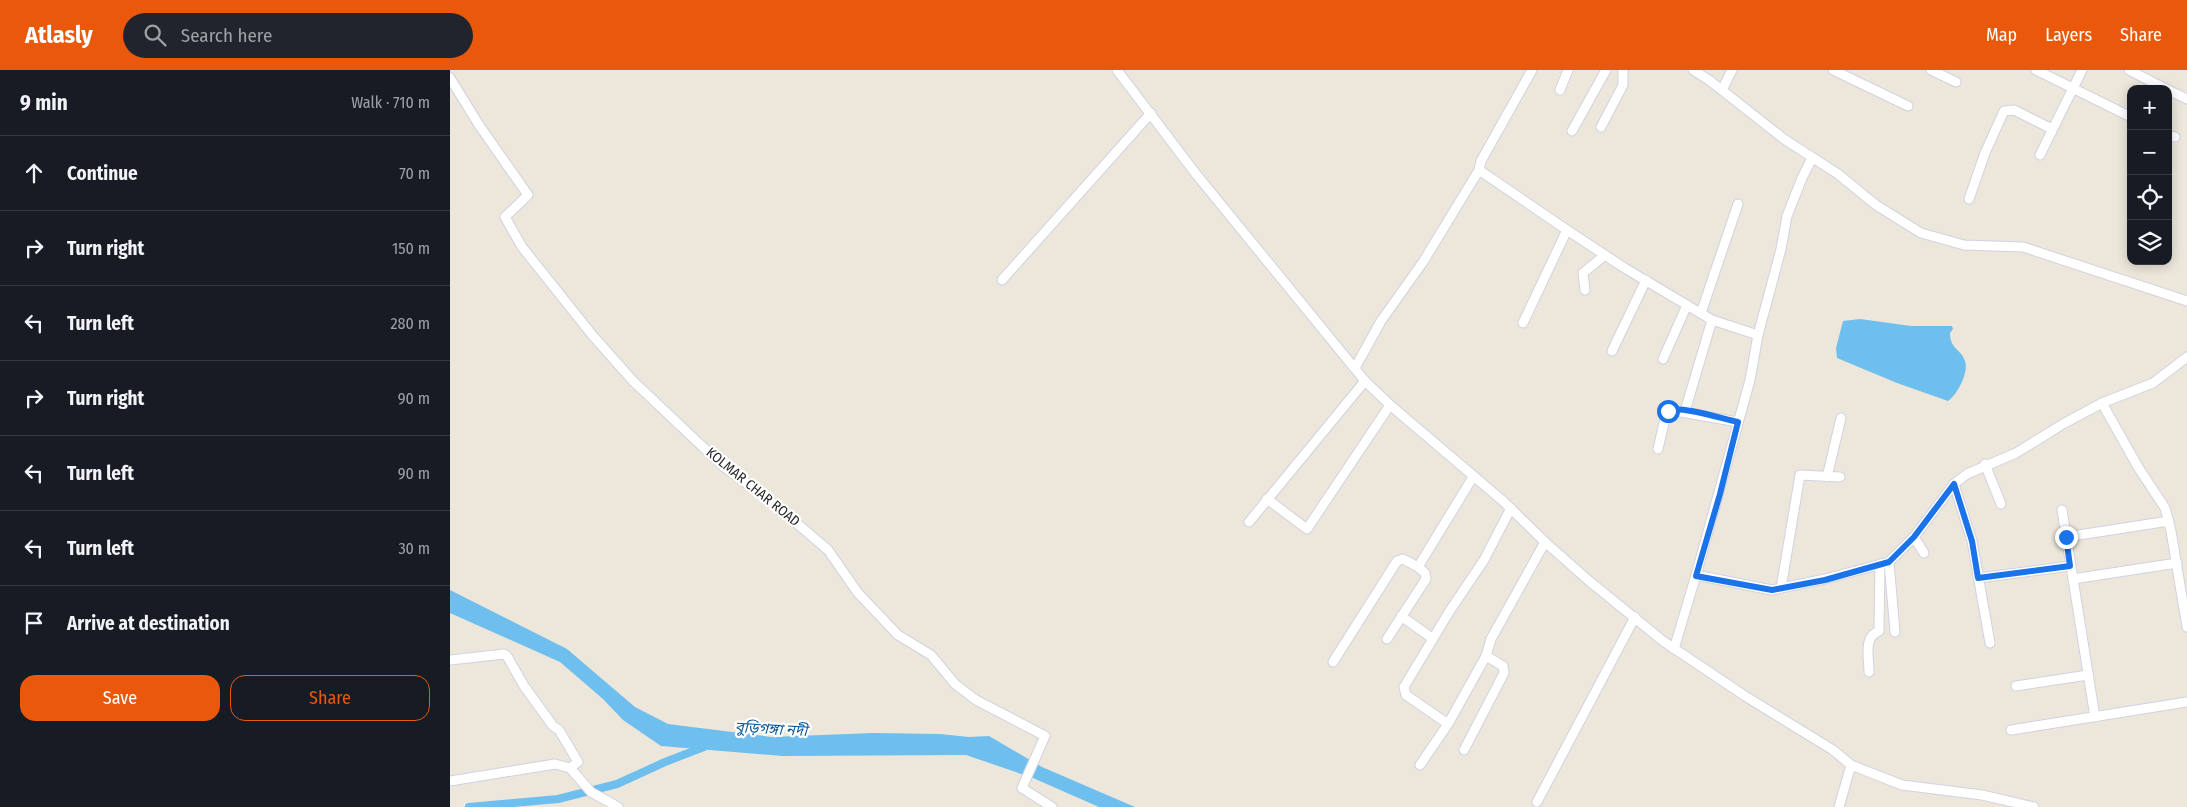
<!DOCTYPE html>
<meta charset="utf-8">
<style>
:root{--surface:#171b24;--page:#20242c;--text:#f1f3f6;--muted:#9ea1a6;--line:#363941;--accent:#ea580c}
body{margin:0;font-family:"Fira Sans Condensed","Noto Sans Bengali",sans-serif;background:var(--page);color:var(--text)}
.controls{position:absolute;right:15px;top:15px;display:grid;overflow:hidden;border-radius:10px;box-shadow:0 2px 12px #0003}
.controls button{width:45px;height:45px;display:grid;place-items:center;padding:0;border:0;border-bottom:1px solid var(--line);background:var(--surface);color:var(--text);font:25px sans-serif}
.stop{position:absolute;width:15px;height:15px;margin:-11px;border:4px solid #1a73e8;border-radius:50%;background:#fff}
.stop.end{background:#1a73e8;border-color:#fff;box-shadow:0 1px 5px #0008}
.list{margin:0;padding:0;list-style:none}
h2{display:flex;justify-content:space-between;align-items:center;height:65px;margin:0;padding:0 20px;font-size:21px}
h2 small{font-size:16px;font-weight:400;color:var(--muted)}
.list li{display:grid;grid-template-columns:32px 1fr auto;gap:15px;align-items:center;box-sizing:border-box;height:75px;padding:0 20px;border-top:1px solid var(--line)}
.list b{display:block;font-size:19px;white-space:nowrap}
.list em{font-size:16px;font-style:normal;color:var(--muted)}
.actions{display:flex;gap:10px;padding:15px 20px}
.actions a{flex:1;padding:11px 0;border:1px solid var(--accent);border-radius:15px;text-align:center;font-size:18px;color:var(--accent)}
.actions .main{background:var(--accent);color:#fff}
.icon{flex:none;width:28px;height:28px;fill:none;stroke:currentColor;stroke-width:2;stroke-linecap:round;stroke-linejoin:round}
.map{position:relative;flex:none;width:1737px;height:737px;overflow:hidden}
header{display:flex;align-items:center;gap:30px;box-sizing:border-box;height:70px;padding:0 25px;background:var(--accent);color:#fff}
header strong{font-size:24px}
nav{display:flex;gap:28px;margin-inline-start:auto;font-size:18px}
.search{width:350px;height:45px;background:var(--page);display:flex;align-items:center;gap:12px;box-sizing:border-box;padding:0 18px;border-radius:28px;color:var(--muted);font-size:19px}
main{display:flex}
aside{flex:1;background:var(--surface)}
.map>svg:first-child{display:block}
.water{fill:#6ebfee}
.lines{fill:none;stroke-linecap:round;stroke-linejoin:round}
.canal{stroke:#6ebfee;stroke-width:8}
.minor-casing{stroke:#d1d2e2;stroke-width:11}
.minor{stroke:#fff;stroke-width:9}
.route{stroke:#1a73e8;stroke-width:6}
.labels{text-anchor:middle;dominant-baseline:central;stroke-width:4.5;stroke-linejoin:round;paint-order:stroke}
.street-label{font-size:14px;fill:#2a2a2a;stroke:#fff}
.water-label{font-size:15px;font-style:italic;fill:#0d5b9a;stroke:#fff}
</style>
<header>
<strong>Atlasly</strong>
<div class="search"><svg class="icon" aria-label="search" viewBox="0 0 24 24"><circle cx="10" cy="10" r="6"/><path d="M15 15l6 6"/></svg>Search here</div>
<nav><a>Map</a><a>Layers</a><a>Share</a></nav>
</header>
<main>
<aside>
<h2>9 min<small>Walk · 710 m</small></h2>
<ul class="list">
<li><svg class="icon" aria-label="ahead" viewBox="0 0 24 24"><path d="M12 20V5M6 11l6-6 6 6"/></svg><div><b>Continue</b></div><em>70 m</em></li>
<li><svg class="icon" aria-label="right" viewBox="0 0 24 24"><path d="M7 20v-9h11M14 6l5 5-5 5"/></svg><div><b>Turn right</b></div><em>150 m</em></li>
<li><svg class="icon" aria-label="left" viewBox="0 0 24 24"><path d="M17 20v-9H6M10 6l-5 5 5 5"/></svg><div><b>Turn left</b></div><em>280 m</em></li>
<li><svg class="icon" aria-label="right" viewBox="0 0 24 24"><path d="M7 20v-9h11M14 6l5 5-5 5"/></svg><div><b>Turn right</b></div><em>90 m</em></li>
<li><svg class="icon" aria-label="left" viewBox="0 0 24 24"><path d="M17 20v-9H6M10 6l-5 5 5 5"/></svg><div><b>Turn left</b></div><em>90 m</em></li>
<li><svg class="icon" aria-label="left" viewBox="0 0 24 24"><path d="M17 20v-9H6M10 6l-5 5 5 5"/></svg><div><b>Turn left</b></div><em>30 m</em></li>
<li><svg class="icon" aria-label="arrive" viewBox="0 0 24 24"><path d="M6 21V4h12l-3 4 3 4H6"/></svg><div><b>Arrive at destination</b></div></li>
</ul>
<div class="actions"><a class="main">Save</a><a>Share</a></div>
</aside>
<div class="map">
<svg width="1737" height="737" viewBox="0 0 1737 737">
<rect width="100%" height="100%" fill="#ece6db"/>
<g class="water">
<path d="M1410 249 1461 256H1502L1503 259 1500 263C1500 279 1511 279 1515 291 1519 303 1507 325 1498 331L1447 313 1387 288 1386 278 1392 255 1393 251Z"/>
<polygon points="0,520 117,579 185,637 218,654 321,667 423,663 490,664 519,667 539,666 592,697 685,737 649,737 583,708 516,685 333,686 211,676 173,650 153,629 110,592 0,543"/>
</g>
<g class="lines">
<polyline class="canal" points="19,737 108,729 167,714 215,692 254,677"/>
<g class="minor-casing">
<g id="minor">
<polyline points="667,0 746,104 915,311 940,335 1053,431 1095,472 1138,510 1213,571 1295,626 1383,680 1401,695 1452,715 1532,725 1584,737"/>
<polyline points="1243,0 1259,10 1334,69 1388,104 1426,135 1471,163 1514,175 1573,177 1737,231"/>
<polyline points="1383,0 1458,36"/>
<polyline points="1481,0 1506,12"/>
<polyline points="1586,0 1681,47"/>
<polyline points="1679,0 1716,19"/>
<polyline points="0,8 29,55 78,125 55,147 72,177 143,266 183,311 273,396 329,438 378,480 408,523 448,565 481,585 505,614 526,630 595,666 572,718 602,737"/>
<polyline points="1110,20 1118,0"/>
<polyline points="1272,20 1282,0"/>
<polyline points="1718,20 1737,29"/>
<polyline points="1151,57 1173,15 1173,0"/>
<polyline points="1122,61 1156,0"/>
<polyline points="1718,65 1725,67"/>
<polyline points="1590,85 1632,0"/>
<polyline points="1029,100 1117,160 1073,253"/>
<polyline points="1519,129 1535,83 1554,41 1564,40 1602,59"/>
<polyline points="1117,160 1173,197 1262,250 1308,265"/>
<polyline points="552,210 701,43"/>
<polyline points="1135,220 1133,203 1155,185"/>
<polyline points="1251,243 1288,134"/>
<polyline points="1162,281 1196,210"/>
<polyline points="1213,289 1237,235"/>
<polyline points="905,298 931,251 973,192 1029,100 1031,91 1082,0"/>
<polyline points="1652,333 1688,397 1715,438 1721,461 1737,557"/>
<polyline points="1235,341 1262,250"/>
<polyline points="1208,379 1216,344 1220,340 1288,352"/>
<polyline points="1535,394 1551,434"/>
<polyline points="1377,407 1391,348"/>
<polyline points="1504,414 1522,471 1540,573"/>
<polyline points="817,429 857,459 940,335"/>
<polyline points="1612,440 1645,647"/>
<polyline points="799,452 915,311"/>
<polyline points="1464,467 1474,483"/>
<polyline points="1616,467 1719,451"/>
<polyline points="1439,492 1445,562"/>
<polyline points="1246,505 1300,310 1308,265 1331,179 1337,146 1352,108 1360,92 1365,89"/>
<polyline points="1528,508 1620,496"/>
<polyline points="1623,509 1727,493"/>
<polyline points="1331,518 1350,405 1390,407"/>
<polyline points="951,546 982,568"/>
<polyline points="937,569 976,509 975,503 968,497"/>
<polyline points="1224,579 1246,505 1322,520 1375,509 1439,492 1464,467 1504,414 1517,404 1566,383 1613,354 1652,333 1703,313 1737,287"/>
<polyline points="0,590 54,584 57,586 74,616 103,656 109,660 128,692 120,698"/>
<polyline points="883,592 947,491 953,489 968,497 1023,407"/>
<path d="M1419 602C1419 587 1413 567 1429 561L1430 494"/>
<polyline points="1566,616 1638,605"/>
<polyline points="998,654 956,625 954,617 999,542 1034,490 1061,438"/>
<polyline points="1561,660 1737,632"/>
<polyline points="1014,680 1054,603 1053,596 1036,586 1041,569 1095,472"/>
<polyline points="970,695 998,654 1036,586"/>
<polyline points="0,711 105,694 120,698 141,722 168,737"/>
<polyline points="1087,732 1185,547"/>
<polyline points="1389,737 1401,695"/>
</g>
</g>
<use href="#minor" class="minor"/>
</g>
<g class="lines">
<path class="route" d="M1218 341C1231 335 1272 349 1288 352L1270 424 1246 506 1322 520 1375 510 1439 492 1464 467 1504 414 1522 471 1528 508 1620 496 1616 467"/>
</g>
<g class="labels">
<g class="street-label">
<text transform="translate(303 417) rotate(39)">KOLMAR CHAR ROAD</text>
</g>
<g class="water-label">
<text transform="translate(321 659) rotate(3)">বুড়িগঙ্গা নদী</text>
</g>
</g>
</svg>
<div class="controls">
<button>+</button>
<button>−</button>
<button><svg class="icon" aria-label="locate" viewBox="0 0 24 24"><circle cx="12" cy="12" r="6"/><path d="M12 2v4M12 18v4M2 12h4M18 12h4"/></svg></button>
<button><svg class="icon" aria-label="layers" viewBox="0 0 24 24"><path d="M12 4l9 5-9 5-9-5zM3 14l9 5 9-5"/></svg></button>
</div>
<div class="stop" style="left:1218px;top:341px"></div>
<div class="stop end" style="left:1616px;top:467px"></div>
</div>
</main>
